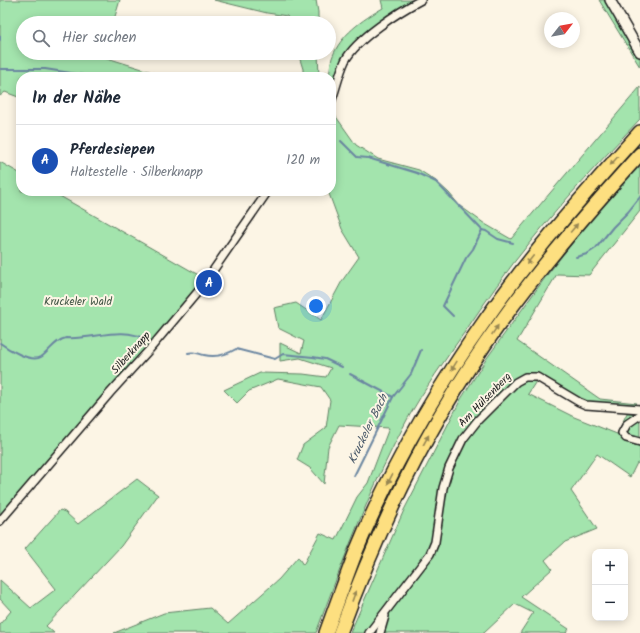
<!DOCTYPE html>
<html lang="de">
<meta charset="utf-8">
<style>
:root{--surface:#fff;--page:#f2f2f3;--text:#1f2937;--muted:#747a83;--line:#e0e1e3;--accent:#0b8043}
body{margin:0;font-family:Kalam,sans-serif;background:var(--page);color:var(--text)}
.controls{position:absolute;right:12px;bottom:12px;display:grid;overflow:hidden;border-radius:8px;box-shadow:0 2px 10px #0003}
.controls button{width:36px;height:36px;display:grid;place-items:center;padding:0;border:0;border-bottom:1px solid var(--line);background:var(--surface);color:var(--text);font:20px sans-serif}
.compass{position:absolute;left:544px;top:12px;width:36px;height:36px;border-radius:50%;background:var(--surface);box-shadow:0 2px 10px #0003;rotate:59deg}
.you{position:absolute;left:316px;top:306px;width:14px;height:14px;margin:-10px;border:3px solid #fff;border-radius:50%;background:#1a73e8;box-shadow:0 0 0 6px #1a73e833}
.badge{display:grid;place-items:center;width:26px;height:26px;border-radius:50%;background:var(--accent);color:#fff;font-size:13px;font-weight:700}
.pin{position:absolute;translate:-50% -50%;border:2px solid #fff;box-shadow:0 1px 4px #0006}
.list{margin:0;padding:0;list-style:none}
h2{display:flex;justify-content:space-between;align-items:center;height:52px;margin:0;padding:0 16px;font-size:17px}
h2 small{font-size:13px;font-weight:400;color:var(--muted)}
.list li{display:grid;grid-template-columns:26px 1fr auto;gap:12px;align-items:center;box-sizing:border-box;height:72px;padding:0 16px;border-top:1px solid var(--line)}
.list b{display:block;font-size:15px;white-space:nowrap}
.list p{margin:0;font-size:13px;white-space:nowrap;color:var(--muted)}
.list em{font-size:13px;font-style:normal;color:var(--muted)}
.icon{flex:none;width:22px;height:22px;fill:none;stroke:currentColor;stroke-width:2;stroke-linecap:round;stroke-linejoin:round}
.map{position:relative;flex:none;width:640px;height:633px;overflow:hidden}
.search{position:absolute;background:var(--surface);box-shadow:0 2px 10px #0003;left:16px;top:16px;width:320px;height:44px;display:flex;align-items:center;gap:10px;box-sizing:border-box;padding:0 14px;border-radius:22px;color:var(--muted);font-size:15px}
.panel{position:absolute;background:var(--surface);box-shadow:0 2px 10px #0003;left:16px;top:72px;width:320px;height:124px;border-radius:16px}
.map>svg:first-child{display:block}
.green{fill:#a3e4ad;stroke:#608064}
.lines{fill:none;stroke-linecap:round;stroke-linejoin:round}
.stream{stroke:#6b86a1;stroke-width:2}
.minor-casing{stroke:#1c1c1c;stroke-width:10}
.tertiary-casing{stroke:#1c1c1c;stroke-width:12}
.motorway-casing{stroke:#1c1c1c;stroke-width:16}
.minor{stroke:#fcf5e5;stroke-width:7}
.tertiary{stroke:#fcf5e5;stroke-width:9}
.motorway{stroke:#fddf80;stroke-width:13}
.oneway{fill:#988753}
.labels{text-anchor:middle;dominant-baseline:central;stroke-width:4;stroke-linejoin:round;paint-order:stroke}
.park-label{font-size:11px;fill:#445848;stroke:#fcf5e5}
.street-label{font-size:11px;fill:#1c1c1c;stroke:#fcf5e5}
.water-label{font-size:12px;font-style:italic;fill:#4a5a6a;stroke:#fcf5e5}
</style>
<div class="map">
<svg width="640" height="633" viewBox="0 0 640 633">
<rect width="100%" height="100%" fill="#fcf5e5"/>
<filter id="ink" filterUnits="userSpaceOnUse"><feTurbulence type="fractalNoise" baseFrequency=".025" numOctaves="2"/><feDisplacementMap in="SourceGraphic" scale="8" xChannelSelector="R" yChannelSelector="G"/><feConvolveMatrix kernelMatrix="1 2 1 2 8 2 1 2 1" color-interpolation-filters="sRGB"/></filter>
<g filter="url(#ink)">
<g class="green">
<polygon points="0,0 120,0 113,23 23,23 23,53 105,53 104,57 168,77 21,77 21,98 5,92 0,96"/>
<polygon points="214,0 316,0 318,12 318,23 290,23 287,16 267,13"/>
<path d="M381 0H417L357 43 331 92V77H329C330 71 330 64 332 58 340 35 362 20 383 8Z"/>
<polygon points="599,0 606,0 640,58 640,67"/>
<polygon points="298,53 318,53 319,77 303,77 303,69"/>
<path d="M640 87V119C603 158 566 198 531 241 507 270 485 302 464 333 445 360 425 388 408 418 371 486 343 560 316 633H114L164 613 210 608 228 624 279 579 298 557 303 565 320 533 336 540 357 497 368 483 389 428 339 425 328 447 324 484 310 468 297 460 303 445 326 428 330 400 321 387 278 379 249 391 237 403 224 390 260 373 303 374 326 377 331 368 300 358 280 361V343L301 353 304 341 278 328 274 308 296 303 321 320 342 281 359 257 342 229 328 191H331V112L332 111 356 145 378 159 419 170 436 181 449 193 460 206 485 224 511 239Z"/>
<polygon points="0,162 21,174 21,191 51,191 202,277 202,284 0,516"/>
<polygon points="640,164 640,211 589,275 557,274 517,341 600,399 637,403 633,407 586,403 540,375 528,394 574,417 617,434 627,413 640,414 640,464 637,463 630,477 597,454 571,491 597,529 565,542 545,560 552,569 521,597 569,629 566,633 520,633 533,613 515,604 484,633 350,633 404,510 461,399 487,358 547,275 584,228"/>
<polygon points="137,479 158,495 121,546 46,626 54,633 0,633 0,624 11,611 0,599 0,580 31,608 56,589 25,549 60,510 65,512 78,524"/>
</g>
<g class="lines">
<g class="stream">
<polyline points="0,36 0,40"/>
<polyline points="0,69 45,69 90,76"/>
<polyline points="341,141 357,157 368,158 417,173 436,182 482,230"/>
<polyline points="576,257 587,254 596,248 613,227 628,212 640,197"/>
<polyline points="453,316 443,306 466,258 473,249 482,230 486,231 498,239 513,243"/>
<path d="M0 343C8 349 31 363 41 357 50 351 54 341 66 338 93 340 122 325 147 340"/>
<path d="M188 353C194 351 199 354 204 355 216 358 226 355 236 349L275 359 283 354 313 357 325 359 342 367"/>
<polyline points="350,374 393,397"/>
<polyline points="354,476 393,397 411,374 421,350"/>
</g>
<g class="minor-casing">
<g id="minor">
<path d="M331 102C336 89 339 74 345 61 356 39 400 11 421 0"/>
<polyline points="640,415 627,424 622,433 626,438 640,442"/>
<polyline points="0,521 110,393 149,350 201,288 268,191"/>
<polyline points="369,633 430,554 435,542 443,488 449,468 463,439 478,420 516,382 525,377 537,377 579,402 586,405 640,409"/>
<polyline points="380,633 385,616"/>
</g>
</g>
<g class="tertiary-casing">
<polyline id="tertiary" points="610,0 640,52"/>
</g>
<g class="motorway-casing">
<g id="motorway">
<path d="M326 633C336 606 345 580 355 554 389 471 435 391 486 319 532 253 586 192 640 132"/>
<path d="M340 633C380 523 431 418 500 323 543 263 591 208 640 154"/>
</g>
</g>
<use href="#minor" class="minor"/>
<use href="#tertiary" class="tertiary"/>
<use href="#motorway" class="motorway"/>
</g>
<defs><path id="oneway-solid" d="M-6-.8H1V-3.2L6.5 0L1 3.2V.8H-6Z"/></defs>
<g class="oneway">
<use href="#oneway-solid" transform="translate(614 161) rotate(132)"/>
<use href="#oneway-solid" transform="translate(574 228) rotate(-50)"/>
<use href="#oneway-solid" transform="translate(530 260) rotate(128)"/>
<use href="#oneway-solid" transform="translate(495 330) rotate(-56)"/>
<use href="#oneway-solid" transform="translate(454 366) rotate(122)"/>
<use href="#oneway-solid" transform="translate(426 440) rotate(-61)"/>
<use href="#oneway-solid" transform="translate(390 479) rotate(117)"/>
<use href="#oneway-solid" transform="translate(354 596) rotate(-70)"/>
</g>
</g>
<g class="labels">
<g class="park-label">
<text x="78" y="302">Kruckeler Wald</text>
</g>
<g class="street-label">
<text transform="translate(131 353) rotate(-48)">Silberknapp</text>
<text transform="translate(485 400) rotate(-46)">Am Hülsenberg</text>
</g>
<g class="water-label">
<text transform="translate(368 429) rotate(-64)">Kruckeler Bach</text>
</g>
</g>
</svg>
<div class="controls">
<button>+</button>
<button>−</button>
</div>
<svg class="compass" viewBox="-18 -18 36 36"><path d="M0-13l5 13h-10z" fill="#e53935"/><path d="M0 13l5-13h-10z" fill="#747a83"/></svg>
<div class="you"></div>
<div class="pin badge" style="left:209px;top:283px;background:#1a4fb4">A</div>
<div class="search"><svg class="icon" aria-label="search" viewBox="0 0 24 24"><circle cx="10" cy="10" r="6"/><path d="M15 15l6 6"/></svg>Hier suchen</div>
<section class="panel">
<h2>In der Nähe<small></small></h2>
<ul class="list">
<li><span class="badge" style="background:#1a4fb4">A</span><div><b>Pferdesiepen</b><p>Haltestelle · Silberknapp</p></div><em>120 m</em></li>
</ul>
</section>
</div>
